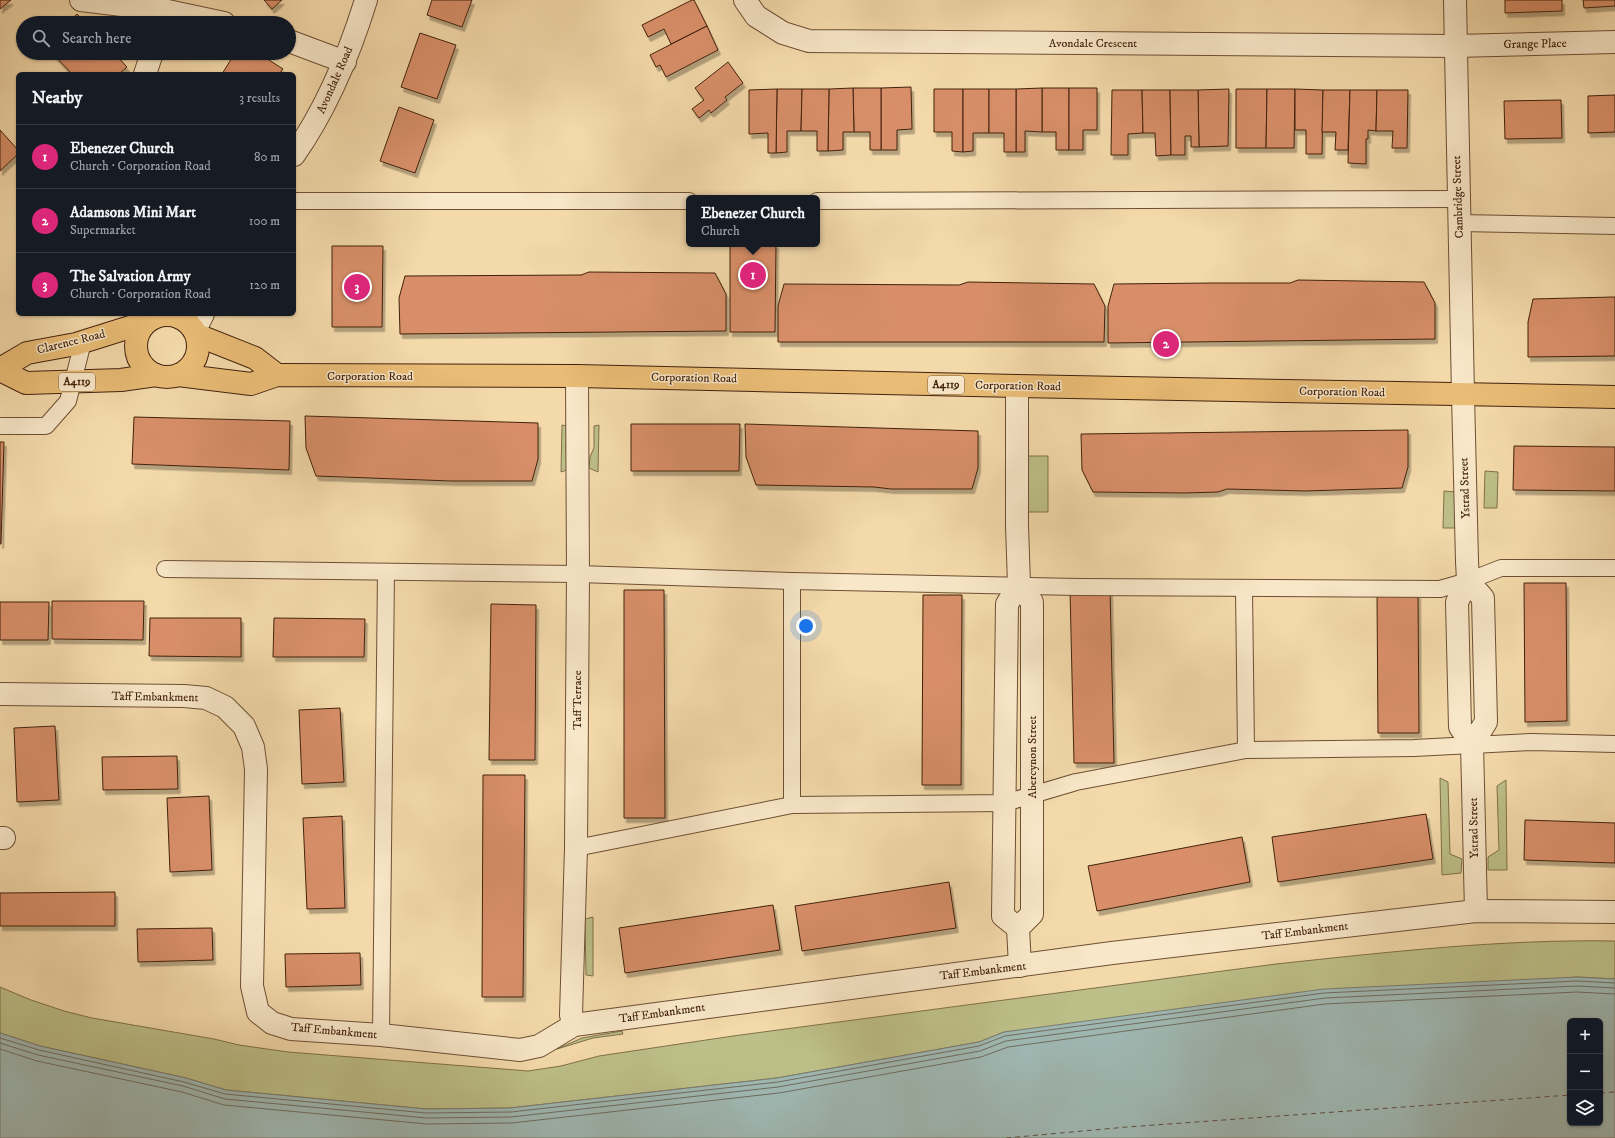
<!DOCTYPE html>
<meta charset="utf-8">
<style>
:root{--surface:#171b24;--page:#242831;--text:#f1f3f6;--muted:#9ea1a6;--line:#363941;--accent:#db2777}
body{margin:0;font-family:"IM FELL DW Pica",serif;background:var(--page);color:var(--text)}
.controls{position:absolute;right:12px;bottom:12px;display:grid;overflow:hidden;border-radius:6px;box-shadow:0 1px 3px #0004}
.controls button{width:36px;height:36px;display:grid;place-items:center;padding:0;border:0;border-bottom:1px solid var(--line);background:var(--surface);color:var(--text);font:20px sans-serif}
.you{position:absolute;left:806px;top:626px;width:14px;height:14px;margin:-10px;border:3px solid #fff;border-radius:50%;background:#1a73e8;box-shadow:0 0 0 6px #1a73e833}
.badge{display:grid;place-items:center;width:26px;height:26px;border-radius:50%;background:var(--accent);color:#fff;font-size:13px;font-weight:700}
.pin{position:absolute;translate:-50% -50%;border:2px solid #fff;box-shadow:0 1px 4px #0006}
.popup{position:absolute;left:686px;top:195px;width:134px;height:52px;box-sizing:border-box;display:grid;place-content:center;border-radius:6px;background:var(--surface);filter:drop-shadow(0 1px 3px #0005);font-size:13px;white-space:nowrap;color:var(--muted)}
.popup b{font-size:15px;color:var(--text)}
.popup::after{content:'';position:absolute;left:50%;top:100%;margin-left:-8px;border:8px solid transparent;border-top-color:var(--surface)}
.list{margin:0;padding:0;list-style:none}
h2{display:flex;justify-content:space-between;align-items:center;height:52px;margin:0;padding:0 16px;font-size:17px}
h2 small{font-size:13px;font-weight:400;color:var(--muted)}
.list li{display:grid;grid-template-columns:26px 1fr auto;gap:12px;align-items:center;box-sizing:border-box;height:64px;padding:0 16px;border-top:1px solid var(--line)}
.list b{display:block;font-size:15px;white-space:nowrap}
.list p{margin:0;font-size:13px;white-space:nowrap;color:var(--muted)}
.list em{font-size:13px;font-style:normal;color:var(--muted)}
.icon{flex:none;width:22px;height:22px;fill:none;stroke:currentColor;stroke-width:2;stroke-linecap:round;stroke-linejoin:round}
.map{position:relative;flex:none;width:1615px;height:1138px;overflow:hidden}
.search{position:absolute;background:var(--surface);box-shadow:0 1px 3px #0004;left:16px;top:16px;width:280px;height:44px;display:flex;align-items:center;gap:10px;box-sizing:border-box;padding:0 14px;border-radius:22px;color:var(--muted);font-size:15px}
.panel{position:absolute;background:var(--surface);box-shadow:0 1px 3px #0004;left:16px;top:72px;width:280px;height:244px;border-radius:6px}
.map>svg:first-child{display:block}
.green{fill:#bdbf88;stroke:#80704a}
.water{fill:#9fb8b3;stroke:#7a7c71;fill-rule:evenodd}
.lines{fill:none;stroke-linecap:round;stroke-linejoin:round}
.shore{stroke:#706c60;stroke-width:1}
.ferry{stroke:#5e4e3f;stroke-width:1;stroke-dasharray:5 4;stroke-linecap:butt}
.building{fill:#d88f69;stroke:#42210d;filter:url(#shadow)}
.service-casing{stroke:#6e4f34;stroke-width:18}
.pedestrian-casing{stroke:#6e4f34;stroke-width:24}
.minor-casing{stroke:#6e4f34;stroke-width:24}
.primary-casing{stroke:#42210d;stroke-width:24}
.service{stroke:#f8e7c8;stroke-width:16}
.pedestrian{stroke:#f8e7c8;stroke-width:22}
.minor{stroke:#f8e7c8;stroke-width:22}
.primary{stroke:#eabd76;stroke-width:22}
.labels{text-anchor:middle;dominant-baseline:central;stroke-width:3;stroke-linejoin:round;paint-order:stroke}
.shield{fill:#f8e7c8;stroke:#795c45;stroke-width:1}
.shield-label{font-size:11px;font-weight:bold;fill:#42210d}
.street-label{font-size:12px;fill:#42210d;stroke:#f8e7c8}
</style>
<div class="map">
<svg width="1615" height="1138" viewBox="0 0 1615 1138">
<defs>
<filter id="shadow"><feDropShadow dx="2.5" dy="4.5" stdDeviation="0" flood-color="#0004"/></filter>
</defs>
<rect width="100%" height="100%" fill="#f4daab"/>
<filter id="stains"><feTurbulence type="fractalNoise" baseFrequency=".005" numOctaves="4"/><feColorMatrix values="0 0 0 0 .2 0 0 0 0 .09 0 0 0 0 .02 0 0 0 .5 -.17"/></filter>
<radialGradient id="worn" r=".72"><stop offset=".6" stop-color="#630" stop-opacity="0"/><stop offset="1" stop-color="#630" stop-opacity=".3"/></radialGradient>
<g class="green">
<polygon points="562,425 567,426 566,449 570,457 570,469 561,472"/>
<polygon points="599,425 598,472 589,468 590,457 594,448 594,426"/>
<polygon points="1027,456 1048,456 1048,512 1026,512"/>
<polygon points="1485,471 1498,472 1497,508 1484,508"/>
<polygon points="1444,491 1456,492 1455,528 1443,528"/>
<polygon points="1440,778 1448,782 1450,854 1462,859 1461,873 1442,875"/>
<polygon points="1506,780 1507,870 1488,870 1488,857 1499,850 1497,786"/>
<polygon points="593,917 593,976 586,975 585,919"/>
<path d="M1615 941V979L1577 977 1004 1032 979 1042 777 1078 510 1108 426 1109 226 1090 186 1078 40 1046 0 1033V987L31 1000 64 1011 92 1018 214 1039 239 1045 288 1052 528 1071 561 1066 599 1056 733 1036 1276 964C1389 952 1502 939 1615 941Z"/>
<polygon points="622,1031 623,1034 593,1038 557,1049 582,1038"/>
</g>
<path class="water" d="M1577 977 1615 979V1138H0V1033L40 1046 186 1078 226 1090 426 1109 510 1108 777 1078 979 1042 1004 1032 1324 989ZM1570 1021H1600V1123H1570Z"/>
<g class="lines">
<g class="shore">
<polyline points="0,1038 39,1050 184,1082 225,1094 426,1113 511,1112 778,1082 979,1046 1005,1036 1324,993 1577,981 1615,983"/>
<polyline points="0,1043 38,1055 183,1086 225,1099 427,1118 511,1117 778,1087 980,1051 1006,1041 1325,998 1577,986 1615,988"/>
<polyline points="0,1049 37,1061 182,1092 224,1105 427,1124 512,1123 779,1093 981,1057 1008,1047 1325,1004 1577,992 1615,994"/>
</g>
<g class="ferry">
<polyline points="1600,1093 1615,1092"/>
<polyline points="1006,1138 1127,1127 1570,1095"/>
</g>
</g>
<g class="building">
<polygon points="0,0 11,0 0,9"/>
<polygon points="264,0 282,0 272,9"/>
<polygon points="432,0 472,0 462,27 427,15"/>
<polygon points="692,0 694,0 707,26 671,44 664,29 648,37 642,25"/>
<polygon points="1505,0 1562,0 1562,11 1505,13"/>
<polygon points="1583,0 1615,0 1615,6 1584,8"/>
<polygon points="77,14 86,23 68,23"/>
<polygon points="707,26 718,50 666,77 660,65 656,67 650,55"/>
<polygon points="420,33 456,45 437,99 401,87"/>
<polygon points="52,53 114,53 127,67 119,74 72,74"/>
<polygon points="235,53 258,53 283,69 279,74 222,74"/>
<polygon points="728,62 743,83 725,97 727,100 711,113 709,110 699,118 692,109 704,100 695,88"/>
<polygon points="911,87 912,129 897,130 897,150 881,150 881,88"/>
<polygon points="853,88 881,88 881,150 870,150 870,132 854,132"/>
<polygon points="853,88 854,132 843,132 843,150 828,151 829,89"/>
<polygon points="1042,88 1069,88 1069,150 1056,150 1056,132 1042,132"/>
<polygon points="1042,88 1042,132 1025,131 1025,152 1016,152 1016,89"/>
<polygon points="1069,88 1097,88 1097,130 1083,130 1083,150 1069,150"/>
<polygon points="777,89 802,89 801,131 787,131 787,152 776,153"/>
<polygon points="777,89 776,153 768,153 768,133 749,134 749,90"/>
<polygon points="802,89 829,89 828,151 817,151 817,131 801,131"/>
<polygon points="934,89 963,89 963,152 952,151 952,132 934,132"/>
<polygon points="963,89 989,89 989,133 973,133 973,151 963,152"/>
<polygon points="989,89 1016,89 1016,152 1004,152 1004,133 989,133"/>
<polygon points="1229,89 1228,146 1199,147 1198,90"/>
<polygon points="1236,89 1267,89 1266,148 1236,148"/>
<polygon points="1267,89 1295,89 1294,148 1266,148"/>
<polygon points="1295,89 1323,90 1322,154 1306,154 1306,130 1295,130"/>
<polygon points="1112,90 1142,90 1143,133 1128,134 1128,155 1111,155"/>
<polygon points="1142,90 1170,90 1171,155 1156,156 1155,133 1143,133"/>
<polygon points="1170,90 1198,90 1199,147 1191,147 1191,136 1185,136 1185,155 1171,155"/>
<polygon points="1323,90 1350,90 1348,150 1335,150 1336,132 1322,132"/>
<polygon points="1350,90 1377,90 1376,131 1368,130 1368,139 1366,139 1366,164 1348,163"/>
<polygon points="1377,90 1408,90 1407,148 1392,148 1393,131 1376,131"/>
<polygon points="1615,95 1615,132 1588,133 1588,96"/>
<polygon points="1561,100 1562,138 1505,139 1504,101"/>
<polygon points="399,107 434,120 415,173 380,161"/>
<polygon points="0,130 18,150 18,154 0,171"/>
<polygon points="730,244 776,244 775,332 730,332"/>
<polygon points="332,246 383,246 382,327 332,327"/>
<polygon points="589,272 715,273 726,294 726,331 400,334 399,298 405,276 581,275"/>
<polygon points="1298,280 1424,282 1435,303 1435,339 1108,343 1108,306 1114,284 1212,283 1290,283"/>
<polygon points="968,282 1094,284 1105,306 1104,342 778,342 778,306 784,284 959,285"/>
<polygon points="1613,297 1615,297 1615,356 1528,357 1528,322 1533,299"/>
<polygon points="305,416 538,423 538,459 532,481 451,481 316,476 306,448"/>
<polygon points="134,417 290,421 289,470 132,464"/>
<polygon points="631,424 740,424 739,471 631,471"/>
<polygon points="745,424 978,431 978,468 972,489 891,489 874,487 756,485 746,457"/>
<polygon points="1408,430 1408,467 1402,488 1305,491 1227,489 1218,492 1185,493 1093,492 1082,470 1081,434"/>
<polygon points="0,442 4,442 1,544 0,544"/>
<polygon points="1514,446 1615,447 1615,491 1513,490"/>
<polygon points="1524,583 1566,583 1567,721 1525,722"/>
<polygon points="1110,589 1114,763 1074,763 1070,590"/>
<polygon points="624,590 664,590 665,818 624,818"/>
<polygon points="1377,594 1418,594 1419,733 1378,733"/>
<polygon points="923,595 962,595 961,785 922,785"/>
<polygon points="52,601 144,601 143,640 52,639"/>
<polygon points="0,602 49,602 48,640 0,640"/>
<polygon points="491,604 536,605 535,760 489,760"/>
<polygon points="150,618 241,618 241,657 149,656"/>
<polygon points="274,618 365,619 364,657 273,657"/>
<polygon points="340,708 344,782 302,784 299,710"/>
<polygon points="55,726 59,800 17,802 14,728"/>
<polygon points="177,756 178,789 103,790 102,757"/>
<polygon points="483,775 525,775 523,997 482,997"/>
<polygon points="209,796 212,870 170,872 167,798"/>
<polygon points="1426,814 1433,859 1278,882 1272,837"/>
<polygon points="342,816 345,908 307,909 303,818"/>
<polygon points="1525,820 1615,823 1615,863 1524,860"/>
<polygon points="1242,837 1250,882 1097,911 1088,866"/>
<polygon points="949,882 956,928 802,951 795,906"/>
<polygon points="115,892 115,926 0,926 0,893"/>
<polygon points="773,905 780,950 625,973 619,928"/>
<polygon points="212,928 213,960 138,962 137,929"/>
<polygon points="360,953 361,985 286,987 285,954"/>
</g>
<g class="lines">
<g class="service-casing">
<g id="service">
<polyline points="294,201 689,201"/>
<polyline points="817,201 1459,199"/>
<polyline points="1459,223 1615,226"/>
<polyline points="0,426 46,426 68,401 83,342"/>
<polyline points="165,569 578,574 792,581 1079,587 1440,589 1468,581 1501,568 1615,568"/>
<polyline points="1244,589 1246,750"/>
<polyline points="792,805 792,581"/>
<polyline points="576,848 792,805 1005,803 1076,782 1246,750 1414,748 1531,742 1615,744"/>
<polyline points="381,1035 386,573"/>
</g>
</g>
<g class="pedestrian-casing">
<g id="pedestrian">
<polyline points="1017,386 1017,525"/>
<polyline points="1463,395 1467,561"/>
</g>
</g>
<g class="minor-casing">
<g id="minor">
<polyline points="81,0 163,10 224,23"/>
<polyline points="745,0 756,16 783,33 809,41 1455,46 1615,42"/>
<polyline points="1455,0 1463,395"/>
<polyline points="289,41 345,62"/>
<polyline points="145,74 152,53"/>
<path d="M294 155C327 108 349 55 366 0"/>
<polyline points="195,330 203,314"/>
<polyline points="1017,525 1019,585 1007,604 1003,916 1018,928"/>
<polyline points="1467,561 1468,581 1457,602 1460,727 1472,744 1476,911"/>
<polyline points="1468,581 1483,598 1486,722 1472,744"/>
<polyline points="1019,585 1032,602 1032,914 1018,928 1020,966"/>
<polyline points="0,694 184,696 206,698 225,707 244,726 253,747 256,769 252,986 258,1012 272,1023 291,1029 381,1035 520,1050 539,1046 574,1025 1112,953 1476,911 1615,912"/>
<polyline points="0,838 4,838"/>
<polyline points="574,1025 571,1015 576,848 578,574 577,376"/>
</g>
</g>
<g class="primary-casing">
<g id="primary">
<circle cx="167" cy="346" r="31"/>
<polyline points="197,335 255,358 277,375"/>
<polyline points="0,369 27,353 76,344 146,322"/>
<polyline points="0,370 26,383 121,380 156,375"/>
<polyline points="178,375 251,384 277,375 577,376 1017,386 1615,397"/>
</g>
</g>
<use href="#service" class="service"/>
<use href="#pedestrian" class="pedestrian"/>
<use href="#minor" class="minor"/>
<use href="#primary" class="primary"/>
</g>
<g class="labels">
<g class="shield">
<rect x="59" y="373" width="36" height="18" rx="3"/>
<rect x="928" y="376" width="36" height="18" rx="3"/>
</g>
<g class="shield-label">
<text x="77" y="382">A4119</text>
<text x="946" y="385">A4119</text>
</g>
<g class="street-label">
<text x="1093" y="43">Avondale Crescent</text>
<text transform="translate(1535 44) rotate(-1)">Grange Place</text>
<text transform="translate(335 80) rotate(-66)">Avondale Road</text>
<text transform="translate(1458 197) rotate(-92)">Cambridge Street</text>
<text transform="translate(71 342) rotate(-14)">Clarence Road</text>
<text x="370" y="376">Corporation Road</text>
<text transform="translate(694 378) rotate(1)">Corporation Road</text>
<text transform="translate(1018 386) rotate(1)">Corporation Road</text>
<text transform="translate(1342 392) rotate(1)">Corporation Road</text>
<text transform="translate(1465 488) rotate(-92)">Ystrad Street</text>
<text transform="translate(155 697) rotate(1)">Taff Embankment</text>
<text transform="translate(577 700) rotate(-90)">Taff Terrace</text>
<text transform="translate(1032 757) rotate(-90)">Abercynon Street</text>
<text transform="translate(1474 828) rotate(-91)">Ystrad Street</text>
<text transform="translate(1305 931) rotate(-7)">Taff Embankment</text>
<text transform="translate(983 971) rotate(-7)">Taff Embankment</text>
<text transform="translate(662 1013) rotate(-8)">Taff Embankment</text>
<text transform="translate(334 1031) rotate(5)">Taff Embankment</text>
</g>
</g>
<rect width="100%" height="100%" filter="url(#stains)"/>
<rect width="100%" height="100%" fill="url(#worn)"/>
</svg>
<div class="controls">
<button>+</button>
<button>−</button>
<button><svg class="icon" aria-label="layers" viewBox="0 0 24 24"><path d="M12 4l9 5-9 5-9-5zM3 14l9 5 9-5"/></svg></button>
</div>
<div class="you"></div>
<div class="pin badge" style="left:753px;top:275px">1</div>
<div class="popup"><b>Ebenezer Church</b>Church</div>
<div class="pin badge" style="left:1166px;top:344px">2</div>
<div class="pin badge" style="left:357px;top:287px">3</div>
<div class="search"><svg class="icon" aria-label="search" viewBox="0 0 24 24"><circle cx="10" cy="10" r="6"/><path d="M15 15l6 6"/></svg>Search here</div>
<section class="panel">
<h2>Nearby<small>3 results</small></h2>
<ul class="list">
<li><span class="badge">1</span><div><b>Ebenezer Church</b><p>Church · Corporation Road</p></div><em>80 m</em></li>
<li><span class="badge">2</span><div><b>Adamsons Mini Mart</b><p>Supermarket</p></div><em>100 m</em></li>
<li><span class="badge">3</span><div><b>The Salvation Army</b><p>Church · Corporation Road</p></div><em>120 m</em></li>
</ul>
</section>
</div>
